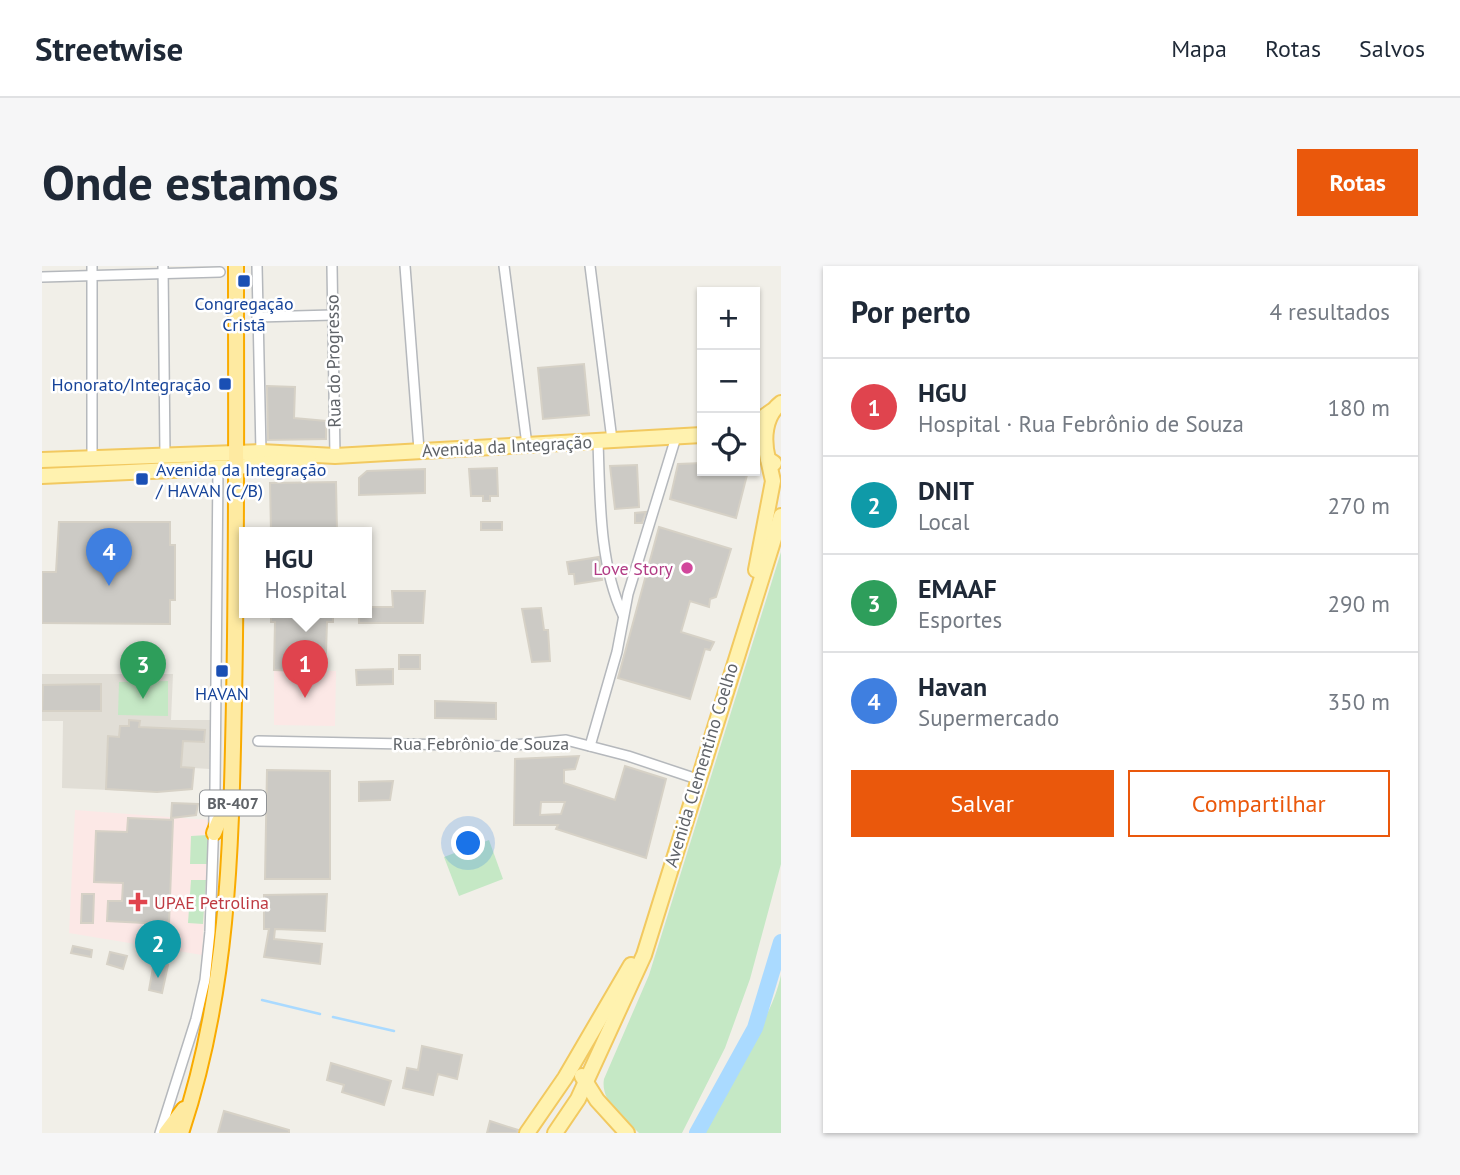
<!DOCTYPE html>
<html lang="pt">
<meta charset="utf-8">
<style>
:root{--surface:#fff;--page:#f6f6f7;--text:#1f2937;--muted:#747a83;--line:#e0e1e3;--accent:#ea580c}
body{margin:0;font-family:"PT Sans",sans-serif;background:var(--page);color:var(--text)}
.controls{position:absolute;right:21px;top:21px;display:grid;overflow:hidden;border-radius:0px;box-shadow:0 2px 5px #0004}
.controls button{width:63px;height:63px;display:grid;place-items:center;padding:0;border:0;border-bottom:2px solid var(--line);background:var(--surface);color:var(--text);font:35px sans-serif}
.you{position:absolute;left:427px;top:578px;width:24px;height:24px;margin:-18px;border:5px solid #fff;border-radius:50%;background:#1a73e8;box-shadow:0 0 0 10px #1a73e833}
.badge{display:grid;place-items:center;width:46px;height:46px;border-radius:50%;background:var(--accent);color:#fff;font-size:23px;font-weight:700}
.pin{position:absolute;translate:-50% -58px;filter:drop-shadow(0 2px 4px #0008)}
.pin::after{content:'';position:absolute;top:37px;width:24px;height:21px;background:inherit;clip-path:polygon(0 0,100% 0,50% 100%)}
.popup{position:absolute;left:197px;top:261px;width:133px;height:91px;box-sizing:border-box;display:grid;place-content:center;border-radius:0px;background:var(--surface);filter:drop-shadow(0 2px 5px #0005);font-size:23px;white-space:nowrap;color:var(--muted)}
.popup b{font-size:26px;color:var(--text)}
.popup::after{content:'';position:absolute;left:50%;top:100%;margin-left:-14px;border:14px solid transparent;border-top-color:var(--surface)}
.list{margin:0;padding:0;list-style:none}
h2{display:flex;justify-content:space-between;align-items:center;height:91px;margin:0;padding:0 28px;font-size:30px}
h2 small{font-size:23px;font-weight:400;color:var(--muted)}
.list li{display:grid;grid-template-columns:46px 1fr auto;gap:21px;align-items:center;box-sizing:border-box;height:98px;padding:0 28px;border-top:2px solid var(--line)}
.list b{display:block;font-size:26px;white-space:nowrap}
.list p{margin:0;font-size:23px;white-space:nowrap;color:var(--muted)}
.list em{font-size:23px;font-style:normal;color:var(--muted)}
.actions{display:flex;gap:14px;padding:21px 28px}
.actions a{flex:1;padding:16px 0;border:2px solid var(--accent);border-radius:0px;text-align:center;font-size:24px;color:var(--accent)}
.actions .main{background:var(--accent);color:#fff}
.icon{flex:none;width:38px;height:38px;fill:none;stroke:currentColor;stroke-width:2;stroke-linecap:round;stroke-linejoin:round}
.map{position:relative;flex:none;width:739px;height:867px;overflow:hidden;border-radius:0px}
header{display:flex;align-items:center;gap:42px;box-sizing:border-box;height:98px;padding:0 35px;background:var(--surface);border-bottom:2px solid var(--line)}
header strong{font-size:33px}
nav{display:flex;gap:38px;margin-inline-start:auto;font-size:24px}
.intro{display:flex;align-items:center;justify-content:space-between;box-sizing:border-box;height:168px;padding:0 42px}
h1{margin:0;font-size:49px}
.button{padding:18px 32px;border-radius:0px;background:var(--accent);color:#fff;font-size:24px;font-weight:700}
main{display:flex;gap:42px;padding:0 42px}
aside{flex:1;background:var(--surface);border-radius:0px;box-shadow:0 2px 5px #0004}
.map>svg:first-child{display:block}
.education{fill:#e1ded6}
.medical{fill:#fce8e6}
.green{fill:#c5e8c5}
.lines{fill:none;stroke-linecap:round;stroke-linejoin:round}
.stream{stroke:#aadaff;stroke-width:2.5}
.river{stroke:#aadaff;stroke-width:16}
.building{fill:#cccac5;stroke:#d6d1c6;stroke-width:2;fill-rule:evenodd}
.minor-casing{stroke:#b5b8bc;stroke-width:12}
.primary-casing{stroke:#f2c960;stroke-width:18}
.trunk-casing{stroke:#f9ab00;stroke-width:18}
.minor{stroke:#fff;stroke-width:9}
.primary{stroke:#fff2af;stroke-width:14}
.trunk{stroke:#feeaa1;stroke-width:14}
.transit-dot{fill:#1a4fb4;stroke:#fff;stroke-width:2.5}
.hotel-dot{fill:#d1479c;stroke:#fff;stroke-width:2.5}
.health-dot{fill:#e0444e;stroke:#fff;stroke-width:2.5}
.labels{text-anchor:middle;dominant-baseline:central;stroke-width:5;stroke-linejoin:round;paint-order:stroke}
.shield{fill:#fff;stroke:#8f9295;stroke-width:2}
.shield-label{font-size:16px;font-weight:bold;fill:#5f6368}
.transit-label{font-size:18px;fill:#164399;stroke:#fff}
.street-label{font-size:18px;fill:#5f6368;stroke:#fff}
.hotel-label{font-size:18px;fill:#b23c85;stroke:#fff;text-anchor:end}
.health-label{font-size:18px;fill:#be3a42;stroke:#fff;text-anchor:start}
</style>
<header>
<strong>Streetwise</strong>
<nav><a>Mapa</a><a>Rotas</a><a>Salvos</a></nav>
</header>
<div class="intro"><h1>Onde estamos</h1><a class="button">Rotas</a></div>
<main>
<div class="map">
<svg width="739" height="867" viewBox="0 0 739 867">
<rect width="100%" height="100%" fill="#f1efe8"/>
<polygon class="education" points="0,408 131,408 129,454 169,454 168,503 117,500 115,526 20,522 21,455 0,455"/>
<g class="medical">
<polygon points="232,404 294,405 293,460 232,459"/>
<polygon points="33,544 167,554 160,689 27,667"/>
</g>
<g class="green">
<path d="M739 286V598L708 713 683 782 640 867H597C582 852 558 836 562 813L607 709Z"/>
<polygon points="126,415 126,450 76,449 77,416"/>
<polygon points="166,569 165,598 148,598 149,570"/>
<polygon points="447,574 461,613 417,630 402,591"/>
<polygon points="149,614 164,614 161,658 146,657"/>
<path d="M739 709V867H663C678 811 727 766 739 709Z"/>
</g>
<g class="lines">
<g class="stream">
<polyline points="220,734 278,748"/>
<polyline points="291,751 352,765"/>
</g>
<polyline class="river" points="655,867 713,762 739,676"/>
</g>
<g class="building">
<polygon points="542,98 547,149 501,153 496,102"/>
<polygon points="225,120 253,121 252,152 284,155 284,173 226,174"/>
<polygon points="660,197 660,205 706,205 694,252 628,233 636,198"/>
<polygon points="595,199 597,241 573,243 568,200"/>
<polygon points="455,202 456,230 448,230 448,235 441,235 441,230 429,230 427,203"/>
<polygon points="383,203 383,227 317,229 317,212 325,205"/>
<polygon points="294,216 295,266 229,266 228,217"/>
<polygon points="604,246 600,257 593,257 593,247"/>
<polygon points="17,256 128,256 128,279 133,279 133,334 128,334 128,358 0,357 0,306 14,306"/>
<rect x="439" y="256" width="21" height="8"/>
<polygon points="617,261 689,283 674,331 668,333 667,341 648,335 639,366 672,376 668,384 663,383 648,433 576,412"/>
<polygon points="557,291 560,314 533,318 532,308 527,308 525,296"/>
<polygon points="350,325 383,325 381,357 317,357 317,346 324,346 324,341 351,341"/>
<polygon points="499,342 502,364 506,364 508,395 490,396 480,343"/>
<polygon points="229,346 291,346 291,356 285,356 284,387 259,386 260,405 232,404 233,356 229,356"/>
<rect x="357" y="389" width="21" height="14"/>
<polygon points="351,403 351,418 315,419 314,404"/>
<polygon points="59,418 59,445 0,445 1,419"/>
<polygon points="393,435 454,437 454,453 393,452"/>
<polygon points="87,454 98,455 97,461 163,464 162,476 141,475 139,501 152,502 150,523 115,526 64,523 66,470 77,471 78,460 87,460"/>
<path d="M537 490 533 503 522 504V517L573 534 583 500 624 513 604 592 514 563 516 559H472L473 493ZM499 536H523L519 548 498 549Z"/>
<polygon points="225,504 288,505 288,613 223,613"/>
<polygon points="351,515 348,534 317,535 317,516"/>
<polygon points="130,537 156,538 154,549 129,552"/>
<polygon points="86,552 131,554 127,658 121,658 120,666 103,665 103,657 65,655 66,635 80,635 81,617 52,616 54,565 85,566"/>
<polygon points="40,628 52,628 51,657 39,657"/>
<polygon points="285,628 283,665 233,663 232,673 280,678 278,698 222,691 227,663 222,663 222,629"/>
<polygon points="31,680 50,684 49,691 29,687"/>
<polygon points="68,686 85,690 81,703 65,698"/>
<polygon points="112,696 126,699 120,727 107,724"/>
<polygon points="380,780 420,789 415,813 396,808 391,829 361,822 365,802 376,804"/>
<polygon points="289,797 349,815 342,839 300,826 302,819 285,814"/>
<polygon points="182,845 247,864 247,867 176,867"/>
<polygon points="448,855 476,864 475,867 445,867"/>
</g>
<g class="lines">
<g class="minor-casing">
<g id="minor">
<polyline points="121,0 123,189"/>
<polyline points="215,0 219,186"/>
<polyline points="290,0 293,190"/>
<polyline points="363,0 377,184"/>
<polyline points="462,0 485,179"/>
<polyline points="548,0 570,174"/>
<polyline points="0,11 178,6"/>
<polyline points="215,51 291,49"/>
<path d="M556 175C558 231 557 298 581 349"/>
<polyline points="50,193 50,0"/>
<polyline points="216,475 462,480 524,474 586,490 655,513"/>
<polyline points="548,480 575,386 586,328 634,171"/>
<polyline points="118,867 154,753 163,714 168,666 173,522 176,202"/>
</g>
</g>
<g class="primary-casing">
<g id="primary">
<polyline points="713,157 730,145"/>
<polyline points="0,194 219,186 293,190 660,169"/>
<path d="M732 197 726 193C721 174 722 150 739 137"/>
<polyline points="0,210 196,201 267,192"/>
<polyline points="714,304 731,215 726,193"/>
<polyline points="540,810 555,834 585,867"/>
<polyline points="485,867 523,812 589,699"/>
<polyline points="513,867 536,833 602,689 739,250"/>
</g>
</g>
<g class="trunk-casing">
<g id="trunk">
<polyline points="172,567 177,555 191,540"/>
<polyline points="124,867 142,843"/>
<path d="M139 867C187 724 189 583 192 434 195 289 194 145 194 0"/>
</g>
</g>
<use href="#minor" class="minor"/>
<use href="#primary" class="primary"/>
<use href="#trunk" class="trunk"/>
</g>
<g class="transit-dot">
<rect x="195" y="8" width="14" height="14" rx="3.5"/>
<rect x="176" y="111" width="14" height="14" rx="3.5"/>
<rect x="93" y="206" width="14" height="14" rx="3.5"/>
<rect x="173" y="398" width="14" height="14" rx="3.5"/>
</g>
<circle class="hotel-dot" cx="645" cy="302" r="7"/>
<path class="health-dot" d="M92.5 625.5h7v7h7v7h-7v7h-7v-7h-7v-7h7z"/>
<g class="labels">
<rect class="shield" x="158" y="524.5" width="66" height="25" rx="5"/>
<g class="shield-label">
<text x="191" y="537">BR-407</text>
</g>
<g class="transit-label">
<text x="202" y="37">Congregação<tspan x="202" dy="21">Cristã</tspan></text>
<text x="169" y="118" text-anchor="end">Honorato/Integração</text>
<text x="114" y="203" text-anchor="start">Avenida da Integração<tspan x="114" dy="21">/ HAVAN (C/B)</tspan></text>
<text x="180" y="427">HAVAN</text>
</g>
<g class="street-label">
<text transform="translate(291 95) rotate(-91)">Rua do Progresso</text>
<text transform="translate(465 180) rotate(-3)">Avenida da Integração</text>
<text x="439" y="477">Rua Febrônio de Souza</text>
<text transform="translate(659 499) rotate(-73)">Avenida Clementino Coelho</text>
</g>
<g class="hotel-label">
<text x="631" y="302">Love Story</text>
</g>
<g class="health-label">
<text x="112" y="636">UPAE Petrolina</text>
</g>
</g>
</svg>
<div class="controls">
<button>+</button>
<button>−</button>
<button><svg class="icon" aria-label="locate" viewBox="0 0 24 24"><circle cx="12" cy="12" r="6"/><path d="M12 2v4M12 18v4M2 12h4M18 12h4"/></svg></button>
</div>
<div class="you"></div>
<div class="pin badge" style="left:263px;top:432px;background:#e0444e">1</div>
<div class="popup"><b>HGU</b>Hospital</div>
<div class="pin badge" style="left:116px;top:712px;background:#0f9aa8">2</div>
<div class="pin badge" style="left:101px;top:433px;background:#2e9e5b">3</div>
<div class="pin badge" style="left:67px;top:320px;background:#3f7fe0">4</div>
</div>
<aside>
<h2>Por perto<small>4 resultados</small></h2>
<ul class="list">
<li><span class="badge" style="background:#e0444e">1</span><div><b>HGU</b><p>Hospital · Rua Febrônio de Souza</p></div><em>180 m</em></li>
<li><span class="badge" style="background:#0f9aa8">2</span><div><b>DNIT</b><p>Local</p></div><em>270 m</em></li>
<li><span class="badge" style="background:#2e9e5b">3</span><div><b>EMAAF</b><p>Esportes</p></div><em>290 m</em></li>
<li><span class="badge" style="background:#3f7fe0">4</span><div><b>Havan</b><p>Supermercado</p></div><em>350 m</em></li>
</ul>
<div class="actions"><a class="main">Salvar</a><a>Compartilhar</a></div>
</aside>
</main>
